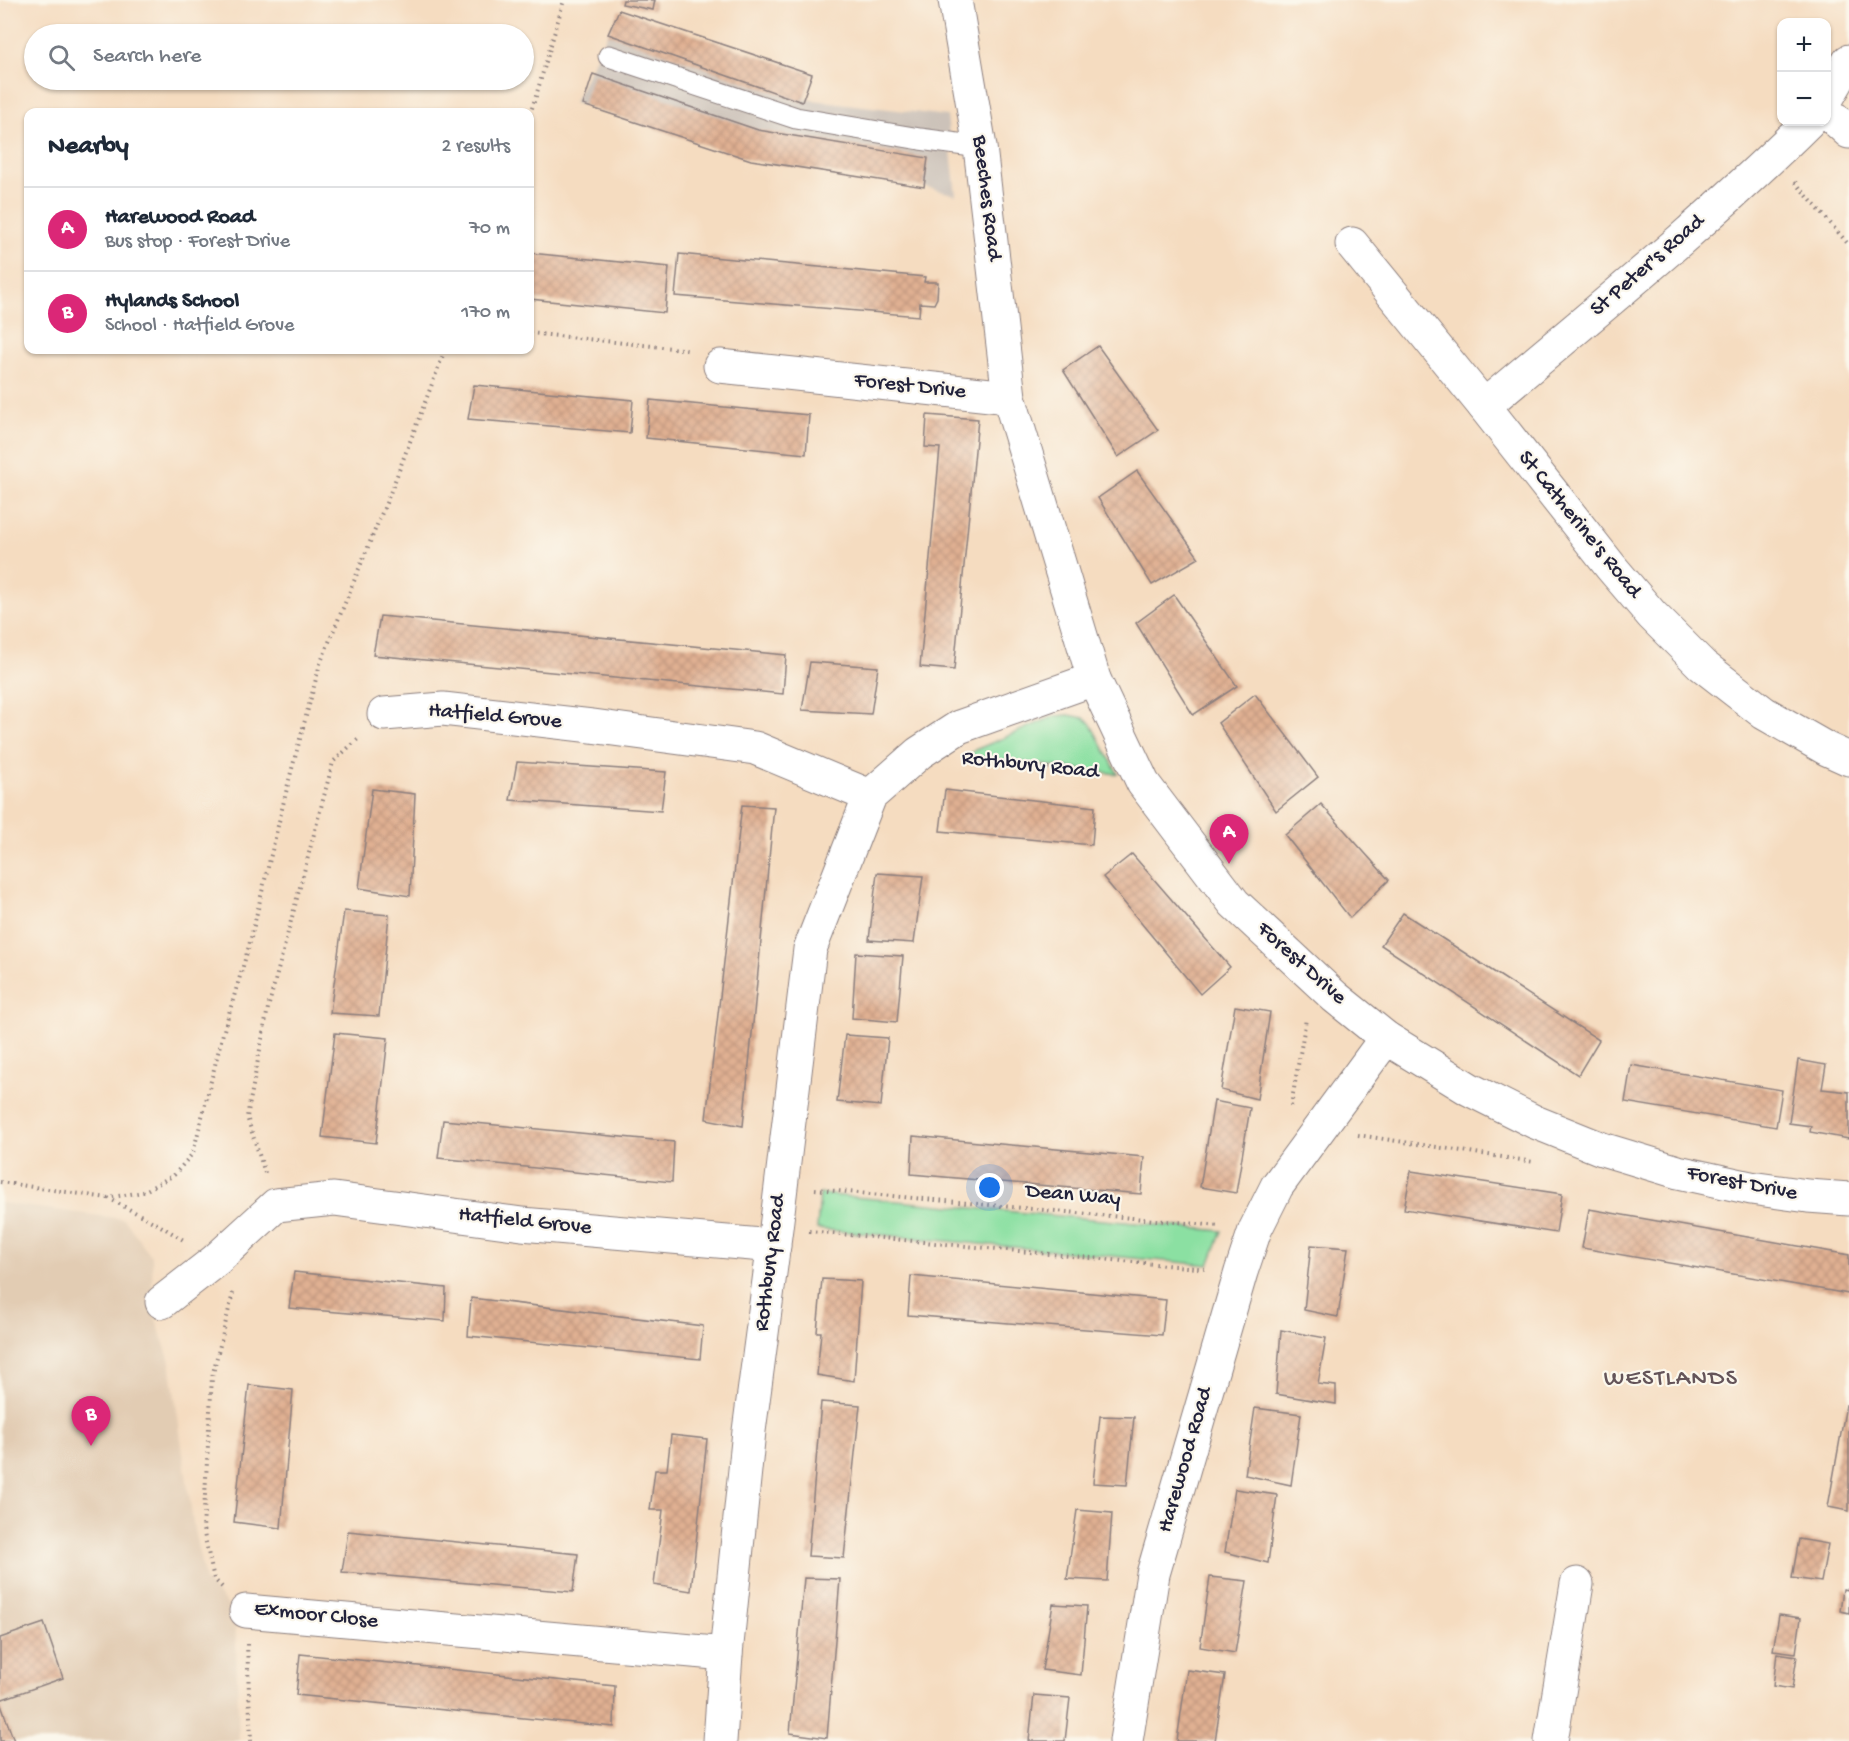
<!DOCTYPE html>
<meta charset="utf-8">
<style>
:root{--surface:#fff;--page:#f6f6f7;--text:#1f2937;--muted:#747a83;--line:#e0e1e3;--accent:#db2777}
body{margin:0;font-family:"Gochi Hand",sans-serif;background:var(--page);color:var(--text)}
.controls{position:absolute;right:18px;top:18px;display:grid;overflow:hidden;border-radius:12px;box-shadow:0 2px 4px #0004}
.controls button{width:54px;height:54px;display:grid;place-items:center;padding:0;border:0;border-bottom:2px solid var(--line);background:var(--surface);color:var(--text);font:30px sans-serif}
.you{position:absolute;left:990px;top:1188px;width:21px;height:21px;margin:-15px;border:4px solid #fff;border-radius:50%;background:#1a73e8;box-shadow:0 0 0 9px #1a73e833}
.badge{display:grid;place-items:center;width:39px;height:39px;border-radius:50%;background:var(--accent);color:#fff;font-size:20px;font-weight:700}
.pin{position:absolute;translate:-50% -50px;filter:drop-shadow(0 2px 3px #0008)}
.pin::after{content:'';position:absolute;top:32px;width:21px;height:18px;background:inherit;clip-path:polygon(0 0,100% 0,50% 100%)}
.list{margin:0;padding:0;list-style:none}
h2{display:flex;justify-content:space-between;align-items:center;height:78px;margin:0;padding:0 24px;font-size:26px}
h2 small{font-size:20px;font-weight:400;color:var(--muted)}
.list li{display:grid;grid-template-columns:39px 1fr auto;gap:18px;align-items:center;box-sizing:border-box;height:84px;padding:0 24px;border-top:2px solid var(--line)}
.list b{display:block;font-size:22px;white-space:nowrap}
.list p{margin:0;font-size:20px;white-space:nowrap;color:var(--muted)}
.list em{font-size:20px;font-style:normal;color:var(--muted)}
.icon{flex:none;width:33px;height:33px;fill:none;stroke:currentColor;stroke-width:2;stroke-linecap:round;stroke-linejoin:round}
.map{position:relative;flex:none;width:1849px;height:1741px;overflow:hidden}
.search{position:absolute;background:var(--surface);box-shadow:0 2px 4px #0004;left:24px;top:24px;width:510px;height:66px;display:flex;align-items:center;gap:15px;box-sizing:border-box;padding:0 21px;border-radius:33px;color:var(--muted);font-size:22px}
.panel{position:absolute;background:var(--surface);box-shadow:0 2px 4px #0004;left:24px;top:108px;width:510px;height:246px;border-radius:12px}
.map>svg:first-child{display:block}
.built{fill:#e2ccb3}
.industrial{fill:#ccc2b9}
.green{fill:#8be0a2;stroke:#56816e;stroke-width:1.5}
.building{fill:url(#building-cross-hatch)}
.lines{fill:none;stroke-linecap:round;stroke-linejoin:round}
.service-casing{stroke:#8c7f7e;stroke-width:23}
.minor-casing{stroke:#8c7f7e;stroke-width:35}
.path{stroke:#8c7f7e;stroke-width:4;stroke-dasharray:1.5 4.5;stroke-linecap:butt}
.service{stroke:#fff;stroke-width:21}
.minor{stroke:#fff;stroke-width:33}
.labels{text-anchor:middle;dominant-baseline:central;stroke-width:4.5;stroke-linejoin:round;paint-order:stroke}
.street-label{font-size:22px;fill:#22223b;stroke:#fbf7ec}
.neighbourhood-label{font-size:24px;letter-spacing:1.5px;fill:#645459;stroke:#fbf7ec}
</style>
<div class="map">
<svg width="1849" height="1741" viewBox="0 0 1849 1741">
<defs>
<pattern id="building-cross-hatch" width="8" height="8" patternUnits="userSpaceOnUse" patternTransform="scale(1.5)"><rect width="8" height="8" fill="#e0b092"/><path d="M0 0l8 8M0 8l8-8" fill="none" stroke="#c0977f"/></pattern>
</defs>
<rect width="100%" height="100%" fill="#fbf7ec"/>
<filter id="ink" filterUnits="userSpaceOnUse"><feTurbulence type="fractalNoise" baseFrequency=".0167" numOctaves="2"/><feDisplacementMap in="SourceGraphic" scale="12" xChannelSelector="R" yChannelSelector="G"/><feConvolveMatrix kernelMatrix="1 2 1 2 8 2 1 2 1" color-interpolation-filters="sRGB"/></filter>
<filter id="wash" filterUnits="userSpaceOnUse"><feTurbulence type="fractalNoise" baseFrequency=".008" numOctaves="4" result="noise"/><feDisplacementMap in="SourceGraphic" scale="24" xChannelSelector="R" yChannelSelector="G"/><feGaussianBlur stdDeviation="1.35" result="paint"/><feColorMatrix in="noise" values="0 0 0 0 0 0 0 0 0 0 0 0 0 0 0 0 0 1.4 0 .05"/><feComposite in="paint" operator="in"/></filter>
<g filter="url(#wash)">
<rect width="100%" height="100%" fill="#f5dcc0"/>
<polygon class="built" points="0,1203 124,1219 152,1257 153,1310 170,1362 194,1530 205,1581 235,1613 239,1741 0,1741"/>
<polygon class="industrial" points="619,10 812,74 804,99 947,116 956,195 926,187 751,160 574,102"/>
<g class="green">
<polygon points="1069,715 1084,718 1090,723 1118,774 968,756 975,750 1055,716"/>
<polygon points="820,1194 1222,1231 1209,1265 817,1229"/>
</g>
<g id="blocks">
<g class="building">
<polygon points="623,0 655,0 653,10 622,4"/>
<polygon points="619,10 812,74 802,102 608,34"/>
<polygon points="593,74 758,130 928,158 924,187 751,160 583,105"/>
<polygon points="530,253 669,267 665,313 530,299"/>
<polygon points="679,254 925,277 924,282 938,282 937,298 934,304 920,303 919,316 675,296"/>
<polygon points="1098,346 1158,430 1118,457 1063,370"/>
<polygon points="474,385 633,400 630,433 468,419"/>
<polygon points="650,400 809,415 806,454 646,438"/>
<polygon points="927,415 978,419 954,670 920,667 940,448 925,447"/>
<polygon points="1137,471 1199,558 1152,585 1098,498"/>
<polygon points="1174,595 1237,686 1193,715 1136,623"/>
<polygon points="380,616 786,655 783,694 373,655"/>
<polygon points="810,662 878,667 871,714 802,710"/>
<polygon points="1255,694 1318,777 1276,811 1218,723"/>
<polygon points="517,762 666,772 661,811 510,800"/>
<polygon points="372,789 415,794 410,896 359,888"/>
<polygon points="945,790 1095,807 1092,845 940,831"/>
<polygon points="1321,804 1389,880 1350,918 1285,835"/>
<polygon points="742,805 774,807 743,1126 706,1119"/>
<polygon points="1132,854 1230,967 1200,994 1103,877"/>
<polygon points="877,873 923,876 914,943 869,940"/>
<polygon points="344,911 389,915 379,1016 330,1013"/>
<polygon points="1403,913 1599,1040 1578,1075 1381,945"/>
<polygon points="856,953 903,956 897,1022 852,1018"/>
<polygon points="1235,1006 1270,1012 1257,1099 1221,1090"/>
<polygon points="335,1033 388,1038 376,1143 322,1137"/>
<polygon points="845,1035 888,1038 881,1106 837,1102"/>
<polygon points="1798,1060 1826,1065 1822,1089 1849,1092 1849,1139 1810,1132 1811,1126 1789,1123"/>
<polygon points="1631,1065 1782,1090 1776,1127 1625,1102"/>
<polygon points="1214,1101 1250,1108 1236,1193 1200,1187"/>
<polygon points="443,1120 674,1142 672,1182 438,1158"/>
<polygon points="913,1136 1144,1157 1141,1194 911,1174"/>
<polygon points="1411,1171 1562,1194 1556,1233 1404,1209"/>
<polygon points="1589,1209 1849,1255 1849,1294 1582,1248"/>
<polygon points="1311,1245 1348,1248 1338,1317 1304,1310"/>
<polygon points="294,1272 446,1288 445,1321 289,1308"/>
<polygon points="911,1276 1166,1300 1162,1335 908,1315"/>
<polygon points="822,1279 861,1281 854,1381 817,1375 821,1332 817,1332"/>
<polygon points="471,1298 703,1326 700,1359 468,1336"/>
<polygon points="1281,1330 1326,1338 1318,1384 1336,1386 1336,1404 1276,1394"/>
<polygon points="249,1385 293,1390 281,1528 234,1522"/>
<polygon points="821,1402 860,1405 844,1558 808,1556"/>
<polygon points="1846,1405 1849,1406 1849,1511 1828,1507"/>
<polygon points="1255,1408 1301,1414 1291,1485 1245,1475"/>
<polygon points="1100,1416 1134,1417 1127,1485 1093,1483"/>
<polygon points="671,1435 707,1439 691,1591 654,1585 663,1510 650,1510 655,1470 667,1470"/>
<polygon points="1235,1489 1277,1495 1268,1563 1225,1552"/>
<polygon points="1077,1510 1112,1513 1107,1581 1067,1579"/>
<polygon points="348,1531 578,1554 573,1592 342,1572"/>
<polygon points="1799,1539 1828,1544 1821,1582 1792,1578"/>
<polygon points="1210,1577 1247,1581 1235,1653 1200,1647"/>
<polygon points="804,1578 840,1579 827,1738 790,1733"/>
<polygon points="1843,1589 1849,1590 1849,1613 1840,1611"/>
<polygon points="1053,1604 1087,1606 1081,1675 1042,1670"/>
<polygon points="1779,1615 1801,1618 1796,1653 1773,1650"/>
<polygon points="44,1623 63,1678 0,1700 0,1638"/>
<polygon points="1777,1653 1797,1656 1792,1689 1773,1686"/>
<polygon points="300,1654 615,1686 614,1727 296,1695"/>
<polygon points="1187,1670 1225,1675 1215,1741 1177,1741"/>
<polygon points="1034,1695 1070,1698 1065,1741 1029,1741"/>
<polygon points="0,1702 14,1741 0,1741"/>
</g>
</g>
</g>
<g filter="url(#ink)">
<use href="#blocks" fill-opacity="0" stroke="#8c7f7e" stroke-width="1.5"/>
<g class="lines">
<g class="service-casing">
<polyline id="service" points="609,56 796,118 920,139 980,147"/>
</g>
<g class="minor-casing">
<g id="minor">
<polyline points="955,0 980,147 1009,397 1094,679 1143,783 1234,903 1335,997 1386,1038 1469,1089 1535,1122 1602,1149 1678,1172 1751,1188 1808,1196 1849,1199"/>
<polyline points="1826,100 1849,61"/>
<polyline points="1826,111 1849,132"/>
<polyline points="1352,244 1484,406 1611,567 1652,615 1702,665 1764,713 1827,749 1849,759"/>
<polyline points="720,366 1009,397"/>
<path d="M1484 406C1594 313 1706 223 1808 122"/>
<polyline points="384,714 443,709 592,726 755,748 870,796"/>
<polyline points="162,1302 216,1260 276,1205 334,1199 522,1224 774,1246"/>
<polyline points="246,1611 726,1654"/>
<polyline points="720,1741 726,1654 749,1431 776,1228 810,949 870,796 919,753 959,727 1094,679"/>
<polyline points="1126,1741 1153,1574 1241,1272 1255,1230 1277,1186 1386,1038"/>
<polyline points="1551,1741 1577,1584"/>
</g>
</g>
<g class="path">
<polyline points="530,114 536,96 564,0"/>
<polyline points="1795,182 1849,245"/>
<polyline points="530,333 690,350"/>
<polyline points="976,760 1100,774"/>
<polyline points="1291,1106 1306,1019"/>
<polyline points="1358,1135 1534,1162"/>
<polyline points="265,1173 247,1117 268,1008 333,762 360,737"/>
<polyline points="0,1182 107,1198 143,1192 174,1175 193,1153 222,1037 249,946 289,780 320,664 393,486 445,350"/>
<polyline points="815,1189 1220,1226"/>
<polyline points="108,1198 159,1225 185,1241"/>
<polyline points="809,1231 1207,1269"/>
<polyline points="222,1587 214,1579 203,1529 212,1377 233,1293"/>
<polyline points="247,1644 251,1741"/>
</g>
<use href="#service" class="service"/>
<use href="#minor" class="minor"/>
</g>
</g>
<g class="labels">
<g class="street-label">
<text transform="translate(986 198) rotate(83)">Beeches Road</text>
<text transform="translate(1648 266) rotate(-41)">St Peter's Road</text>
<text transform="translate(910 387) rotate(6)">Forest Drive</text>
<text transform="translate(1579 525) rotate(51)">St Catherine's Road</text>
<text transform="translate(495 717) rotate(5)">Hatfield Grove</text>
<text transform="translate(1030 766) rotate(6)">Rothbury Road</text>
<text transform="translate(1301 964) rotate(42)">Forest Drive</text>
<text transform="translate(1742 1184) rotate(11)">Forest Drive</text>
<text transform="translate(1073 1196) rotate(5)">Dean Way</text>
<text transform="translate(525 1222) rotate(6)">Hatfield Grove</text>
<text transform="translate(771 1263) rotate(-83)">Rothbury Road</text>
<text transform="translate(1186 1460) rotate(-74)">Harewood Road</text>
<text transform="translate(316 1616) rotate(6)">Exmoor Close</text>
</g>
<g class="neighbourhood-label">
<text x="1671" y="1379">WESTLANDS</text>
</g>
</g>
</svg>
<div class="controls">
<button>+</button>
<button>−</button>
</div>
<div class="you"></div>
<div class="pin badge" style="left:1229px;top:864px">A</div>
<div class="pin badge" style="left:91px;top:1446px">B</div>
<div class="search"><svg class="icon" aria-label="search" viewBox="0 0 24 24"><circle cx="10" cy="10" r="6"/><path d="M15 15l6 6"/></svg>Search here</div>
<section class="panel">
<h2>Nearby<small>2 results</small></h2>
<ul class="list">
<li><span class="badge">A</span><div><b>Harewood Road</b><p>Bus stop · Forest Drive</p></div><em>70 m</em></li>
<li><span class="badge">B</span><div><b>Hylands School</b><p>School · Hatfield Grove</p></div><em>170 m</em></li>
</ul>
</section>
</div>
